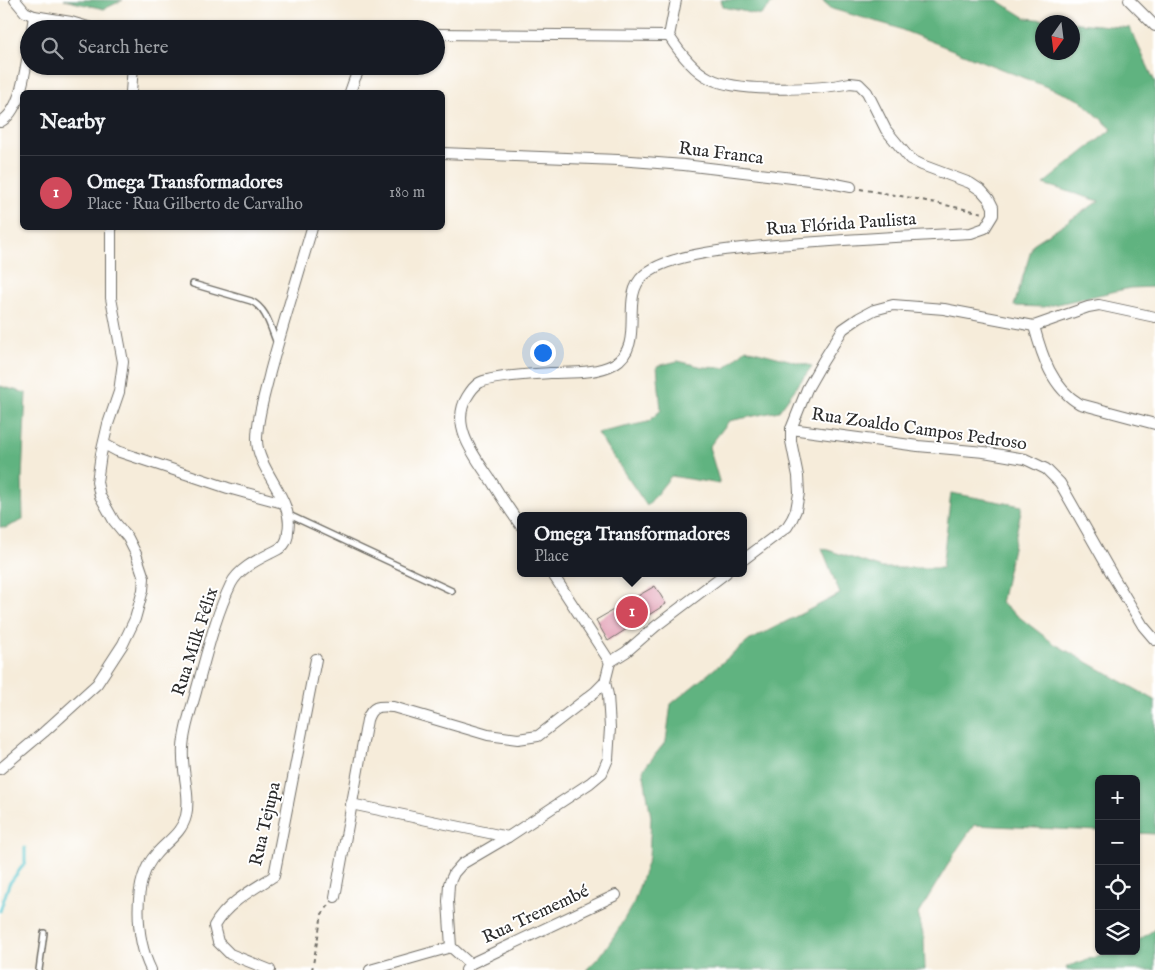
<!DOCTYPE html>
<meta charset="utf-8">
<style>
:root{--surface:#171b24;--page:#20242c;--text:#f1f3f6;--muted:#9ea1a6;--line:#363941;--accent:#d1495b}
body{margin:0;font-family:"IM FELL English",serif;background:var(--page);color:var(--text)}
.controls{position:absolute;right:15px;bottom:15px;display:grid;overflow:hidden;border-radius:8px;box-shadow:0 1px 4px #0004}
.controls button{width:45px;height:45px;display:grid;place-items:center;padding:0;border:0;border-bottom:1px solid var(--line);background:var(--surface);color:var(--text);font:25px sans-serif}
.compass{position:absolute;left:1035px;top:15px;width:45px;height:45px;border-radius:50%;background:var(--surface);box-shadow:0 1px 4px #0004;rotate:194deg}
.you{position:absolute;left:542px;top:352px;width:18px;height:18px;margin:-12px;border:4px solid #fff;border-radius:50%;background:#1a73e8;box-shadow:0 0 0 8px #1a73e833}
.badge{display:grid;place-items:center;width:32px;height:32px;border-radius:50%;background:var(--accent);color:#fff;font-size:16px;font-weight:700}
.pin{position:absolute;translate:-50% -50%;border:2px solid #fff;box-shadow:0 1px 5px #0006}
.popup{position:absolute;left:517px;top:512px;width:230px;height:65px;box-sizing:border-box;display:grid;place-content:center;border-radius:8px;background:var(--surface);filter:drop-shadow(0 1px 4px #0005);font-size:16px;white-space:nowrap;color:var(--muted)}
.popup b{font-size:19px;color:var(--text)}
.popup::after{content:'';position:absolute;left:50%;top:100%;margin-left:-10px;border:10px solid transparent;border-top-color:var(--surface)}
.list{margin:0;padding:0;list-style:none}
h2{display:flex;justify-content:space-between;align-items:center;height:65px;margin:0;padding:0 20px;font-size:21px}
h2 small{font-size:16px;font-weight:400;color:var(--muted)}
.list li{display:grid;grid-template-columns:32px 1fr auto;gap:15px;align-items:center;box-sizing:border-box;height:75px;padding:0 20px;border-top:1px solid var(--line)}
.list b{display:block;font-size:19px;white-space:nowrap}
.list p{margin:0;font-size:16px;white-space:nowrap;color:var(--muted)}
.list em{font-size:16px;font-style:normal;color:var(--muted)}
.icon{flex:none;width:28px;height:28px;fill:none;stroke:currentColor;stroke-width:2;stroke-linecap:round;stroke-linejoin:round}
.map{position:relative;flex:none;width:1155px;height:970px;overflow:hidden}
.search{position:absolute;background:var(--surface);box-shadow:0 1px 4px #0004;left:20px;top:20px;width:425px;height:55px;display:flex;align-items:center;gap:12px;box-sizing:border-box;padding:0 18px;border-radius:28px;color:var(--muted);font-size:19px}
.panel{position:absolute;background:var(--surface);box-shadow:0 1px 4px #0004;left:20px;top:90px;width:425px;height:140px;border-radius:8px}
.map>svg:first-child{display:block}
.forest{fill:#61b380;stroke:#466f56;fill-rule:evenodd}
.lines{fill:none;stroke-linecap:round;stroke-linejoin:round}
.stream{stroke:#5bc8d0;stroke-width:3}
.building{fill:#e19db2}
.service-casing{stroke:#726f68;stroke-width:8}
.minor-casing{stroke:#726f68;stroke-width:12}
.path{stroke:#726f68;stroke-width:2;stroke-dasharray:4 4;stroke-linecap:butt}
.service{stroke:#fff;stroke-width:5}
.minor{stroke:#fff;stroke-width:10}
.labels{text-anchor:middle;dominant-baseline:central;stroke-width:4;stroke-linejoin:round;paint-order:stroke}
.street-label{font-size:18px;fill:#2b2b2b;stroke:#fff}
</style>
<div class="map">
<svg width="1155" height="970" viewBox="0 0 1155 970">
<rect width="100%" height="100%" fill="#fff"/>
<filter id="ink" filterUnits="userSpaceOnUse"><feTurbulence type="fractalNoise" baseFrequency=".02" numOctaves="2"/><feDisplacementMap in="SourceGraphic" scale="10" xChannelSelector="R" yChannelSelector="G"/><feConvolveMatrix kernelMatrix="1 2 1 2 8 2 1 2 1" color-interpolation-filters="sRGB"/></filter>
<filter id="wash" filterUnits="userSpaceOnUse"><feTurbulence type="fractalNoise" baseFrequency=".0096" numOctaves="4" result="noise"/><feDisplacementMap in="SourceGraphic" scale="20" xChannelSelector="R" yChannelSelector="G"/><feGaussianBlur stdDeviation="1.12" result="paint"/><feColorMatrix in="noise" values="0 0 0 0 0 0 0 0 0 0 0 0 0 0 0 0 0 1.4 0 .05"/><feComposite in="paint" operator="in"/></filter>
<g filter="url(#wash)">
<rect width="100%" height="100%" fill="#f6ecda"/>
<g class="forest">
<polygon points="64,0 123,0 104,9"/>
<polygon points="721,0 775,0 761,15 723,7"/>
<path d="M822 0H997L1026 18 1130 28 1155 82V287L1130 288 1044 307 1014 306 1033 244 1099 201 1043 184 1112 129 1080 100 892 26 832 9ZM1072 22V52H1042V22Z"/>
<polygon points="746,349 812,366 779,411 729,421 709,447 720,484 671,476 647,506 597,433 648,422 661,410 657,366 678,361 703,367 725,368"/>
<polygon points="0,386 26,393 22,478 23,520 5,528 0,527"/>
<polygon points="951,493 1022,506 1001,603 1053,643 1155,700 1155,834 1136,833 1136,779 1099,779 1099,831 974,825 958,848 918,914 924,938 925,970 586,970 601,955 616,933 634,902 649,857 651,817 643,770 666,741 671,704 750,640 840,594 822,548 882,568 942,568"/>
<polygon points="1155,929 1155,970 1067,970 1066,967 1112,951 1136,951 1136,942"/>
</g>
<g class="lines">
<polyline class="stream" points="0,911 9,884 25,863 25,848"/>
</g>
<g id="blocks">
<polygon class="building" points="655,586 666,604 608,641 596,620"/>
</g>
</g>
<g filter="url(#ink)">
<use href="#blocks" fill-opacity="0" stroke="#726f68" stroke-width="1"/>
<g class="lines">
<g class="service-casing">
<g id="service">
<path d="M193 284 251 301C266 308 270 326 276 341"/>
<polyline points="287,514 452,591"/>
<polyline points="39,970 44,933"/>
</g>
</g>
<g class="minor-casing">
<g id="minor">
<polyline points="15,0 25,12 34,16"/>
<polyline points="1129,0 1155,26"/>
<polyline points="32,29 34,16 71,22 95,29"/>
<polyline points="436,34 669,36"/>
<polyline points="131,92 133,66"/>
<polyline points="350,92 355,78 361,66"/>
<path d="M0 122C21 112 25 70 29 49"/>
<polyline points="442,153 618,160 684,165 826,182 851,187"/>
<path d="M1034 326C1042 356 1052 388 1080 404L1155 424"/>
<polyline points="791,429 918,446 984,452 1025,459 1046,469 1060,483 1114,578 1143,626 1155,640"/>
<polyline points="104,444 117,451 228,488 283,503"/>
<path d="M521 526C511 512 501 497 492 482 476 458 449 426 467 397 470 392 474 386 479 383 491 376 536 374 550 373 570 372 596 374 614 364 647 345 618 298 644 275 671 251 753 247 790 244 851 239 911 236 971 233L985 228 993 215V207L989 199 982 191 970 183 922 165 910 159 886 130 867 92 859 84 850 83C818 90 737 93 709 78 693 70 678 50 669 36L676 0"/>
<polyline points="743,560 787,527 792,519 796,510 799,493 798,476 791,441 791,429 807,389 823,361 843,329 859,318 874,310 893,305 944,309 1034,326 1088,307 1099,305 1155,317"/>
<polyline points="552,573 610,662"/>
<polyline points="0,769 44,732 97,684 123,644 135,619 143,590 144,578 136,554 128,538 114,521 100,496 97,482 101,454 108,424 119,392 123,362 111,298 111,228"/>
<polyline points="351,804 508,837"/>
<path d="M335 897 367 720C372 705 379 706 393 707L488 735 518 739 538 736 595 692 605 682"/>
<polyline points="470,964 616,895"/>
<path d="M151 970C136 939 131 881 156 854 166 842 182 833 186 816 191 794 181 770 183 748 184 727 192 708 197 688 207 653 215 617 231 584 238 570 255 561 269 554 274 551 282 549 285 543 287 540 288 534 288 531 295 501 257 470 257 440 257 417 265 394 270 372 283 324 298 276 312 228"/>
<path d="M270 970 230 954 218 942 214 926C227 903 252 890 274 876L316 659"/>
<polyline points="370,970 451,947"/>
<polyline points="466,970 470,964 451,947 448,901 449,884 454,873 462,864 508,837 590,783 602,773 608,759 610,728 608,695 605,682 610,662 626,652 656,626 726,573"/>
</g>
</g>
<g class="path">
<polyline points="860,189 912,198 983,213"/>
<polyline points="312,970 322,914 329,905"/>
</g>
<use href="#service" class="service"/>
<use href="#minor" class="minor"/>
</g>
</g>
<g class="labels">
<g class="street-label">
<text transform="translate(721 154) rotate(7)">Rua Franca</text>
<text transform="translate(841 225) rotate(-4)">Rua Flórida Paulista</text>
<text transform="translate(919 430) rotate(8)">Rua Zoaldo Campos Pedroso</text>
<text transform="translate(196 642) rotate(-72)">Rua Milk Félix</text>
<text transform="translate(266 824) rotate(-77)">Rua Tejupa</text>
<text transform="translate(536 915) rotate(-25)">Rua Tremembé</text>
</g>
</g>
</svg>
<div class="controls">
<button>+</button>
<button>−</button>
<button><svg class="icon" aria-label="locate" viewBox="0 0 24 24"><circle cx="12" cy="12" r="6"/><path d="M12 2v4M12 18v4M2 12h4M18 12h4"/></svg></button>
<button><svg class="icon" aria-label="layers" viewBox="0 0 24 24"><path d="M12 4l9 5-9 5-9-5zM3 14l9 5 9-5"/></svg></button>
</div>
<svg class="compass" viewBox="-18 -18 36 36"><path d="M0-13l5 13h-10z" fill="#e53935"/><path d="M0 13l5-13h-10z" fill="#9ea1a6"/></svg>
<div class="you"></div>
<div class="pin badge" style="left:632px;top:612px">1</div>
<div class="popup"><b>Omega Transformadores</b>Place</div>
<div class="search"><svg class="icon" aria-label="search" viewBox="0 0 24 24"><circle cx="10" cy="10" r="6"/><path d="M15 15l6 6"/></svg>Search here</div>
<section class="panel">
<h2>Nearby<small></small></h2>
<ul class="list">
<li><span class="badge">1</span><div><b>Omega Transformadores</b><p>Place · Rua Gilberto de Carvalho</p></div><em>180 m</em></li>
</ul>
</section>
</div>
